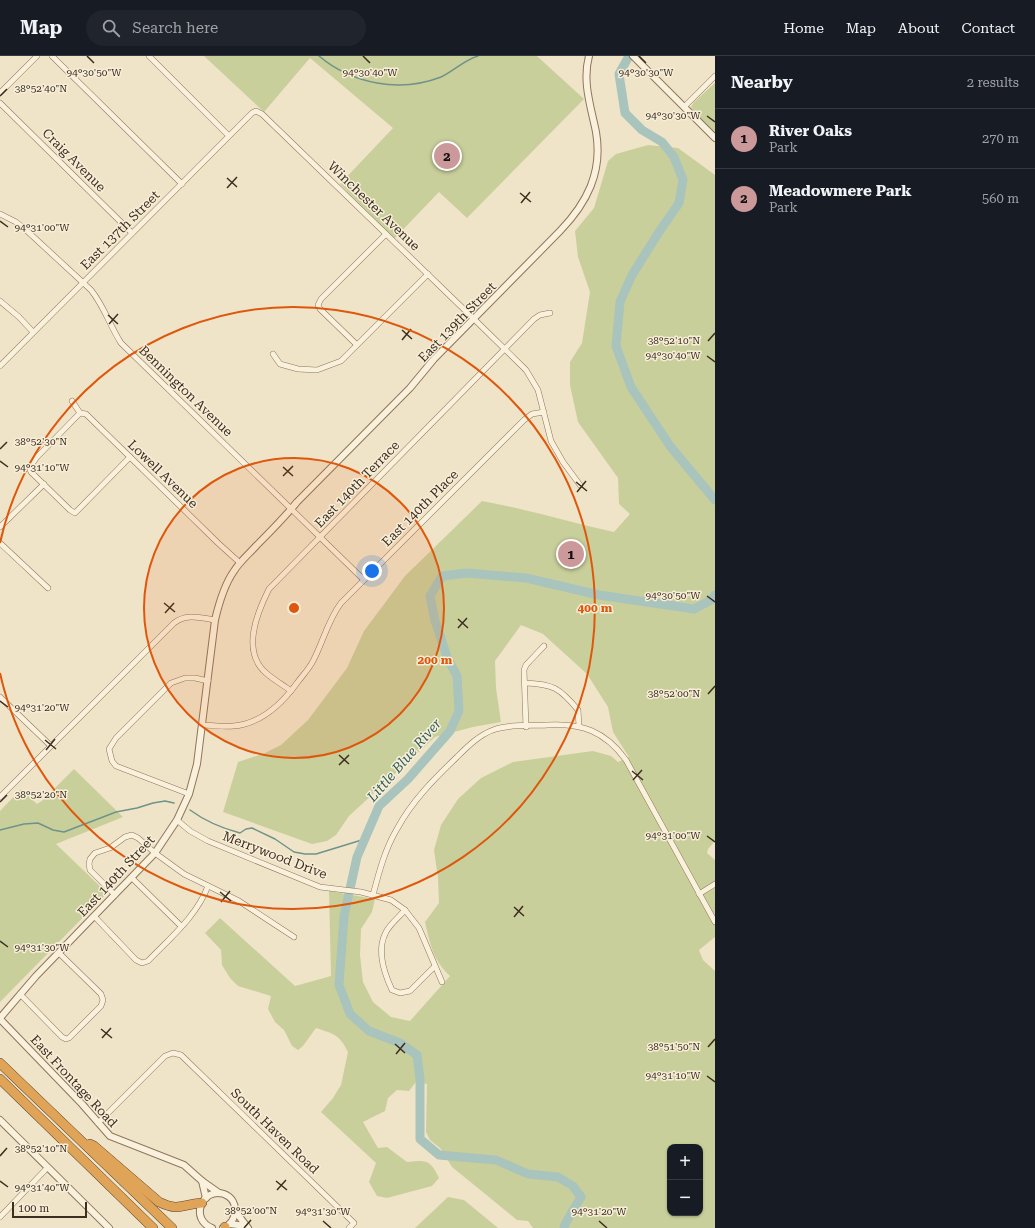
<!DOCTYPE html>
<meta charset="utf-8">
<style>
:root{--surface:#171b24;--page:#20242c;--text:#f1f3f6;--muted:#9ea1a6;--line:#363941;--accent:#cc999b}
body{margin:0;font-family:"Roboto Serif",serif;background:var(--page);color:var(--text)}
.controls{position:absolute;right:12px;bottom:12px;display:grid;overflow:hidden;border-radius:8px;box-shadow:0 1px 3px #0004}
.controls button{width:36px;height:36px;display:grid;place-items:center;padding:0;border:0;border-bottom:1px solid var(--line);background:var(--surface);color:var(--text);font:20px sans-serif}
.scale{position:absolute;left:12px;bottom:10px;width:75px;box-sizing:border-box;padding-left:4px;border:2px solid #3d2e20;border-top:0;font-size:11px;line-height:14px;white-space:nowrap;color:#3d2e20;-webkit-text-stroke:3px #f7eed8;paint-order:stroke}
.you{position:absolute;left:372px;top:515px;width:14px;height:14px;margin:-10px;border:3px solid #fff;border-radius:50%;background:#1a73e8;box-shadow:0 0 0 6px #1a73e833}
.badge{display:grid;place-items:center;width:26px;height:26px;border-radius:50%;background:var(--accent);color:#111;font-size:13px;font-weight:700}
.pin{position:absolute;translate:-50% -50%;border:2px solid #fff;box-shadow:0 1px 4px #0006}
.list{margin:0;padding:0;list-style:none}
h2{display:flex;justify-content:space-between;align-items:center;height:52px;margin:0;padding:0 16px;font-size:17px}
h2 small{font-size:13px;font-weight:400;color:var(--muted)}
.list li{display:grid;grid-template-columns:26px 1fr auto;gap:12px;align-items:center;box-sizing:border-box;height:60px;padding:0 16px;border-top:1px solid var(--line)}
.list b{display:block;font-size:15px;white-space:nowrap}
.list p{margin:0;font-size:13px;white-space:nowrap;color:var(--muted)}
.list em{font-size:13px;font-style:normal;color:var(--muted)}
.icon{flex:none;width:22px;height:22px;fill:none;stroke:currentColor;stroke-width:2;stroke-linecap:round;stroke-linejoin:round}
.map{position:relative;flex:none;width:715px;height:1172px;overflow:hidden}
header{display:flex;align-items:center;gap:24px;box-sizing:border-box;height:56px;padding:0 20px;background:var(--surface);border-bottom:1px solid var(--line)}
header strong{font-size:19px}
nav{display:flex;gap:22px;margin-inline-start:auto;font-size:14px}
.search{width:280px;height:36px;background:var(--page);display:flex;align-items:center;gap:10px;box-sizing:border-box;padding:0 14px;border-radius:22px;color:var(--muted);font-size:15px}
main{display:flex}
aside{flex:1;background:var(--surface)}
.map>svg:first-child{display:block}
.green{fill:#c9cf9b;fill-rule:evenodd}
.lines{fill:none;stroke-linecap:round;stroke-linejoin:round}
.stream{stroke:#6f938a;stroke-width:1.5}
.river{stroke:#a9c4bc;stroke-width:9}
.minor-casing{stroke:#8d765c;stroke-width:6}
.tertiary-casing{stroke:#8d765c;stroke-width:8}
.motorway-casing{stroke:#5b4430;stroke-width:10}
.minor{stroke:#faf1dc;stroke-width:5}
.tertiary{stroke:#faf1dc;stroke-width:6}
.motorway{stroke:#e0a458;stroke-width:9}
.ticks{fill:none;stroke:#3d2e20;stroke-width:1.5}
.ring{fill:none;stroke:#df570d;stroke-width:2}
.labels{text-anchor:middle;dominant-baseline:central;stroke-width:3;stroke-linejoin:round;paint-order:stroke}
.street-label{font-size:13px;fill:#3d2e20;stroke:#f7eed8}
.water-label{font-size:14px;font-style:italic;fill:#2f5d5a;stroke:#f7eed8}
.ticks-label{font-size:10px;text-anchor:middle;fill:#3d2e20;stroke:#f7eed8;stroke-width:3;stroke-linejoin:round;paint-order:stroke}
.centre{fill:#df570d;stroke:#f7eed8;stroke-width:2}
.ring-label{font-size:12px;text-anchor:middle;font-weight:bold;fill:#df570d;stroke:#f7eed8;stroke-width:3;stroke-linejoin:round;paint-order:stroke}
</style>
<header>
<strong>Map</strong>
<div class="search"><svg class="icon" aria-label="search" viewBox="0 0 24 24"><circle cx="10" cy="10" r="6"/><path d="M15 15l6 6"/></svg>Search here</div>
<nav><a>Home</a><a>Map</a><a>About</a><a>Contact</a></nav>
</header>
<main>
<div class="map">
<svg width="715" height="1172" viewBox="0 0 715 1172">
<rect width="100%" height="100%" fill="#f0e4c8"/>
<g class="green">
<polygon points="204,0 537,0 584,43 467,162 439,136 394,183 340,128 393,72 310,2 264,56"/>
<polygon points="715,27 715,77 696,58 691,51 694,46"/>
<path d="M648 89 678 92 715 119V785L708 793 707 797 715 804V881L699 894 703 904 715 915V1172H533L528 1165 517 1164 452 1111 440 1092 430 1084 426 1076 427 1028 416 1026 409 1035 397 1034 388 1042 385 1055 363 1066 378 1092 387 1091 407 1106C426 1104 430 1103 439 1122L432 1130 387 1142 377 1140 369 1126 376 1107 321 1056 333 1042 341 1029 348 996C339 978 334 978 316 972L303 990 298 994 292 990 284 974 275 966 268 953 271 940 238 930 230 922 222 909 221 894 205 877 220 862 295 930 331 920 329 835 375 843 372 856 361 873 360 899 363 926 373 946 391 961 410 965 450 920C433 904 430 888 425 866L439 847 438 822 434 794 441 769 458 743 481 722 513 706 593 695 611 700 618 706 629 701 613 676 608 651 587 618 543 578 521 569 495 605 496 632 501 666 473 671 435 681 349 760 336 779 327 785 312 788 223 756 238 706 265 697 281 689 308 664 347 612 364 575 405 520 482 445C526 453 569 466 614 476L630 458 619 448 618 422 578 366 570 329V306L582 287 590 236 578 201 575 175 594 152 608 105 616 98ZM670 1091H700V1157H670Z"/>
<polygon points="74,713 123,761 56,788 107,837 0,946 0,755 21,733 37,748 43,744"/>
<polygon points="448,1141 464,1144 498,1172 415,1172"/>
</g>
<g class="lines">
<g class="stream">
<path d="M319 0C352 28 400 37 441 21 454 15 464 4 478 0"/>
<path d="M190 754C205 765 221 772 240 777L246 773 252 772 275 783 294 796 305 798H316L365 783"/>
<polyline points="0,774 24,768 38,767 53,774 64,776 116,756 137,752 153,747 165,745 174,747"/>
</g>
<g class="river">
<polyline points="629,0 619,18 625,57 642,74 662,86 674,101 683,124 679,147 659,176 632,219 620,246 616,290 631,331 670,390 715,444"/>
<polyline points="564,1172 565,1168 581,1141 573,1130 558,1121 528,1118 496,1104 439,1099 420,1083 420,1023 417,999 400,987 369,975 350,958 339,929 344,860 357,801 379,750 408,723 450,675 459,655 457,620 447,601 438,573 435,565 430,540 442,520 467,517 526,522 599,539 694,553 711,544 715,539"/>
</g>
<g class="minor-casing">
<g id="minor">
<polyline points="52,0 182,128"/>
<polyline points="149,0 229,80"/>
<polyline points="0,37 37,0"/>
<polyline points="0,47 132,177"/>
<polyline points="684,51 715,20"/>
<path d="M0 158 16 166 26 174 91 234C104 250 110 270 121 287L364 524"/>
<polyline points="0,245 19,261 33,276"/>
<polyline points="357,289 320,253 318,249 321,243 386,178"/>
<polyline points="273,298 280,308 298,313 317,314 341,305 428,218"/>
<polyline points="0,310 252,57 256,55 262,58 474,263 526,314 538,334 551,385 563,406 580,429"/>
<polyline points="72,345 80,357 86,358 218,487 239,506"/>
<polyline points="80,357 37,401 29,412 31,416 70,454 75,457 130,401"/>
<polyline points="0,471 44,428"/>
<polyline points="0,487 48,532"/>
<path d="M525 627C553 628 560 632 578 654L579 670"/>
<path d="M291 635C283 629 274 624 266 617 241 595 257 557 269 533L534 263 540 259 550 257"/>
<polyline points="0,641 51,690"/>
<path d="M202 669C212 669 223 671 233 670 261 668 281 649 297 627 302 620 309 613 313 605 323 586 328 564 341 547L524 364 532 358 544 356"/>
<polyline points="526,671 524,614 526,609 544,590"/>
<polyline points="189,738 116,710 112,705 109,693 116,682 171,627 185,622 195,622 208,625"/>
<path d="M0 741 174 567C187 557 201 562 215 564"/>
<polyline points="177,764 190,775 208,785 320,831 361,836 391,844 405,854 419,872 442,926"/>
<polyline points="132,822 181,870"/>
<polyline points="699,838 715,828"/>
<polyline points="115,839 90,814 89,808 90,803 95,797 110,792 125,781 132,779 138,782 155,797 184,818 239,845 294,881"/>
<path d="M373 839C379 816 385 793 397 773 412 745 434 723 457 701 467 691 479 679 493 674 509 668 530 670 547 669 582 667 605 675 626 704L715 866"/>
<path d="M405 854C399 861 390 868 386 876 376 894 384 917 392 934L400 937 410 935 435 910"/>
<path d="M94 860 136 904 142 907 148 905C169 883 197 860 208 830"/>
<polyline points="20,938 62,981 66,983 69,982 101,950 103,944 101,938 59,897"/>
<polyline points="98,1067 165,1000 173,997 181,999 354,1167 349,1172"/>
<polyline points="0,1161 48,1111"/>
</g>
</g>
<g class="tertiary-casing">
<g id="tertiary">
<polyline points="633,0 715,82"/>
<path d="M0 962 36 920 155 797 177 764 189 738 197 708 215 564C219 547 224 529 234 515 240 505 249 498 257 489 271 475 284 462 297 446L410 332 434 303 560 175C587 147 603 116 596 76 591 51 582 26 589 0"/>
<polyline points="0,963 82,1048 110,1080 184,1109 202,1125 219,1137"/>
<polyline points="0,1064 109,1172"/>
<polyline points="202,1125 206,1142"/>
<polyline points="235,1155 248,1172"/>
<polyline points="230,1168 246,1170"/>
<path d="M212 1172C189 1163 202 1131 224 1138 240 1144 238 1166 223 1172"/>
</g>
</g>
<g class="motorway-casing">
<g id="motorway">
<polyline points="0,1007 172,1172"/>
<polyline points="0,1023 153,1172"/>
<path d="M90 1088 94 1090 159 1146C180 1156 182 1148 202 1147"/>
<polyline points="225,1171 225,1172"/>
</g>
</g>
<use href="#minor" class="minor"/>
<use href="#tertiary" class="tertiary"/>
<use href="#motorway" class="motorway"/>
</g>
<path class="ticks" d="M87 0 94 7M363 0 370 7M639 0 646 7M0 40 7 33M707 60 715 66M227 122 237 131M227 132 237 121M520 137 531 146M521 147 530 136M0 165 8 171M108 259 118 268M109 268 118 258M402 274 412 283M402 284 411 273M708 285 715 277M707 300 715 306M0 393 7 386M0 405 8 411M283 411 293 420M283 420 293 410M576 426 587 435M577 436 586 425M707 540 715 546M164 547 175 556M165 557 174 547M458 563 468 572M458 572 467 562M708 638 715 630M0 645 8 651M45 684 56 693M46 694 55 683M339 699 349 708M339 709 349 699M632 715 643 724M633 724 642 714M0 746 7 739M707 780 715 786M220 836 231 845M221 846 230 835M514 851 524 860M514 861 523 850M0 885 8 891M101 973 112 982M102 982 111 972M395 988 405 997M708 991 715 983M396 998 405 987M707 1020 715 1026M0 1100 7 1092M0 1125 8 1131M276 1125 287 1134M277 1134 286 1124M323 1165 331 1172M599 1165 607 1172M244 1172 251 1164"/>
<circle cx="294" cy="552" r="150" fill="#df570d" fill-opacity=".12"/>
<g class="ring">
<circle cx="294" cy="552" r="150"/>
<path d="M0 487A301 301 0 1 1 0 617"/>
</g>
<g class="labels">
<g class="street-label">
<text transform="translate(74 104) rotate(45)">Craig Avenue</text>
<text transform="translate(374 150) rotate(44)">Winchester Avenue</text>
<text transform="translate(120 174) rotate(-45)">East 137th Street</text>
<text transform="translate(457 266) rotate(-46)">East 139th Street</text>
<text transform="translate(186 335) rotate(44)">Bennington Avenue</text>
<text transform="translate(163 418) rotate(44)">Lowell Avenue</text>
<text transform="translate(357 428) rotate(-46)">East 140th Terrace</text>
<text transform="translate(420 452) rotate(-45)">East 140th Place</text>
<text transform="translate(275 799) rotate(21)">Merrywood Drive</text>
<text transform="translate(116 820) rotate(-47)">East 140th Street</text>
<text transform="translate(74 1025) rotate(47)">East Frontage Road</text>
<text transform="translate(275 1075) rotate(44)">South Haven Road</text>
</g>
<g class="water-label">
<text transform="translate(404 704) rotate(-49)">Little Blue River</text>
</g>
</g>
<g class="ticks-label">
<text x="646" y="20">94°30'30"W</text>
<text x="94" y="20">94°30'50"W</text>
<text x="370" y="20">94°30'40"W</text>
<text x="41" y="36">38°52'40"N</text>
<text x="673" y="63">94°30'30"W</text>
<text x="42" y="175">94°31'00"W</text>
<text x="674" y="288">38°52'10"N</text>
<text x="673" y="303">94°30'40"W</text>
<text x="41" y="389">38°52'30"N</text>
<text x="42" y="415">94°31'10"W</text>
<text x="673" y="543">94°30'50"W</text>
<text x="674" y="641">38°52'00"N</text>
<text x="42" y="655">94°31'20"W</text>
<text x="41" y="742">38°52'20"N</text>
<text x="673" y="783">94°31'00"W</text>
<text x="42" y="895">94°31'30"W</text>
<text x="674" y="994">38°51'50"N</text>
<text x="673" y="1023">94°31'10"W</text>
<text x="41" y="1096">38°52'10"N</text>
<text x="42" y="1135">94°31'40"W</text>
<text x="251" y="1158">38°52'00"N</text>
<text x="323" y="1159">94°31'30"W</text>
<text x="599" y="1159">94°31'20"W</text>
</g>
<circle cx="294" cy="552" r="6" class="centre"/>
<g class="ring-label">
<text x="595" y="556">400 m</text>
<text x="435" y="608">200 m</text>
</g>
</svg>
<div class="controls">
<button>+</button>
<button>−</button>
</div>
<div class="scale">100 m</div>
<div class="you"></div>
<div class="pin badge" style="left:571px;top:498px">1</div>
<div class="pin badge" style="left:447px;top:100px">2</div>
</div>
<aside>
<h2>Nearby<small>2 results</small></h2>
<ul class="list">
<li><span class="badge">1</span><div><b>River Oaks</b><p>Park</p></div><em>270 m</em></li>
<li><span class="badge">2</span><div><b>Meadowmere Park</b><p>Park</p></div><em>560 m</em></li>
</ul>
</aside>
</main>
